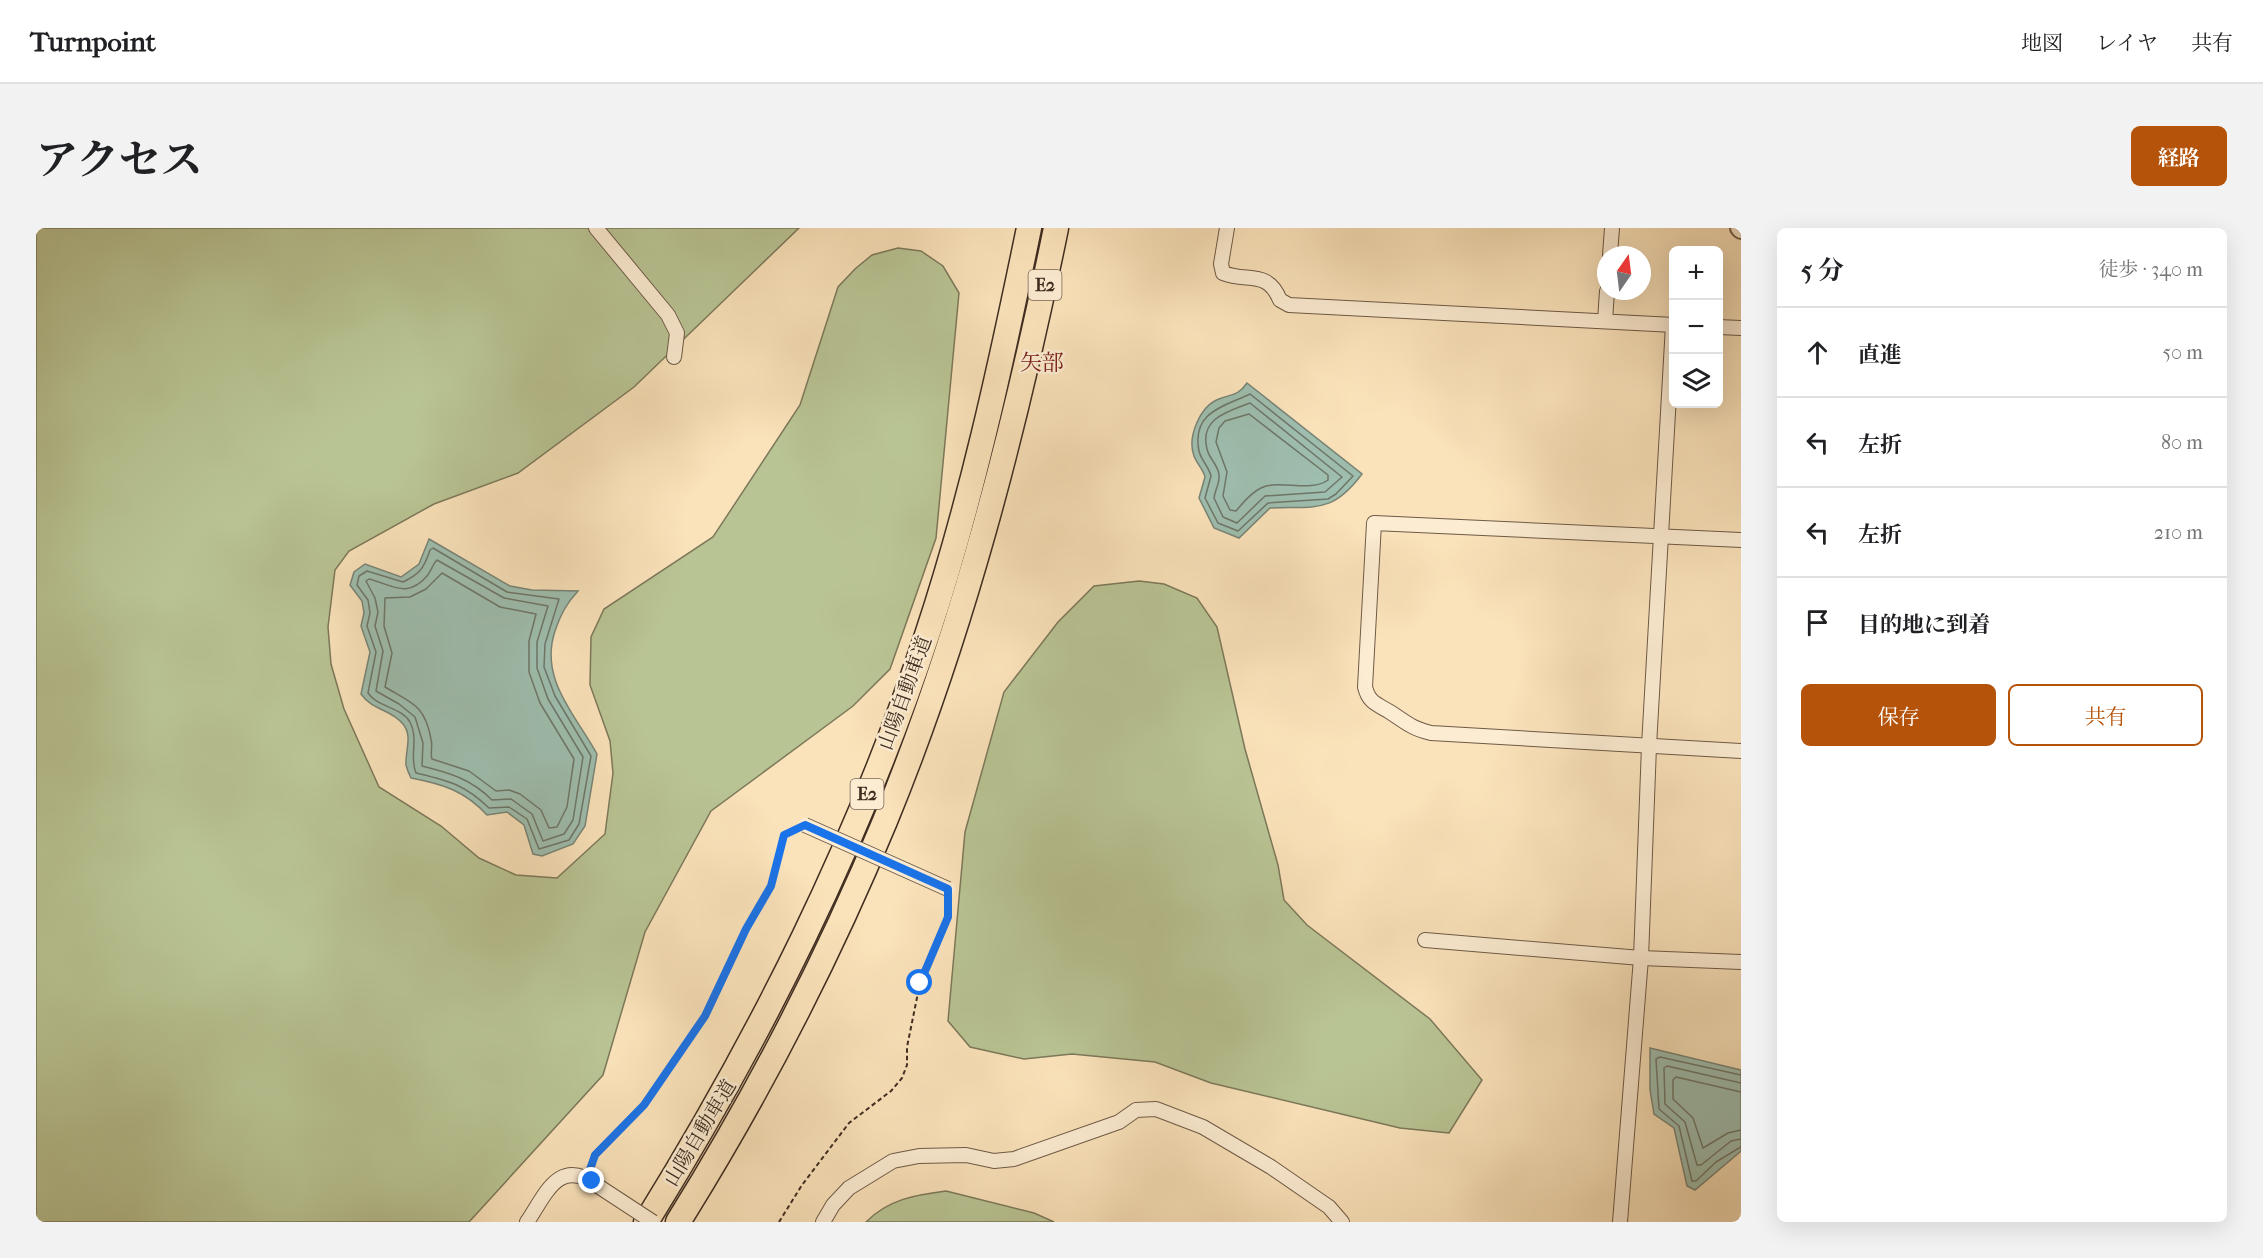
<!DOCTYPE html>
<html lang="ja">
<meta charset="utf-8">
<style>
:root{--surface:#fff;--page:#f2f2f2;--text:#202124;--muted:#757577;--line:#e0e0e0;--accent:#b45309}
body{margin:0;font-family:"IM FELL French Canon","Noto Serif JP",serif;background:var(--page);color:var(--text)}
.controls{position:absolute;right:18px;top:18px;display:grid;overflow:hidden;border-radius:9px;box-shadow:0 6px 24px #0002}
.controls button{width:54px;height:54px;display:grid;place-items:center;padding:0;border:0;border-bottom:2px solid var(--line);background:var(--surface);color:var(--text);font:30px sans-serif}
.compass{position:absolute;left:1561px;top:18px;width:54px;height:54px;border-radius:50%;background:var(--surface);box-shadow:0 6px 24px #0002;rotate:14deg}
.stop{position:absolute;width:18px;height:18px;margin:-14px;border:4px solid #1a73e8;border-radius:50%;background:#fff}
.stop.end{background:#1a73e8;border-color:#fff;box-shadow:0 2px 6px #0008}
.list{margin:0;padding:0;list-style:none}
h2{display:flex;justify-content:space-between;align-items:center;height:78px;margin:0;padding:0 24px;font-size:26px}
h2 small{font-size:20px;font-weight:400;color:var(--muted)}
.list li{display:grid;grid-template-columns:39px 1fr auto;gap:18px;align-items:center;box-sizing:border-box;height:90px;padding:0 24px;border-top:2px solid var(--line)}
.list b{display:block;font-size:22px;white-space:nowrap}
.list em{font-size:20px;font-style:normal;color:var(--muted)}
.actions{display:flex;gap:12px;padding:18px 24px}
.actions a{flex:1;padding:14px 0;border:2px solid var(--accent);border-radius:9px;text-align:center;font-size:21px;color:var(--accent)}
.actions .main{background:var(--accent);color:#fff}
.icon{flex:none;width:33px;height:33px;fill:none;stroke:currentColor;stroke-width:2;stroke-linecap:round;stroke-linejoin:round}
.map{position:relative;flex:none;width:1705px;height:994px;overflow:hidden;border-radius:9px}
header{display:flex;align-items:center;gap:36px;box-sizing:border-box;height:84px;padding:0 30px;background:var(--surface);border-bottom:2px solid var(--line)}
header strong{font-size:28px}
nav{display:flex;gap:33px;margin-inline-start:auto;font-size:21px}
.intro{display:flex;align-items:center;justify-content:space-between;box-sizing:border-box;height:144px;padding:0 36px}
h1{margin:0;font-size:42px}
.button{padding:15px 27px;border-radius:9px;background:var(--accent);color:#fff;font-size:21px;font-weight:700}
main{display:flex;gap:36px;padding:0 36px}
aside{flex:1;background:var(--surface);border-radius:9px;box-shadow:0 6px 24px #0002}
.map>svg:first-child{display:block}
.green{fill:#b9c494;stroke:#7c785a;stroke-width:1.5}
.water{fill:#9ebeaf;stroke:#788476;stroke-width:1.5}
.lines{fill:none;stroke-linecap:round;stroke-linejoin:round}
.shore{stroke:#6e7668;stroke-width:1.5}
.minor-casing{stroke:#6e5a47;stroke-width:16}
.tertiary-casing{stroke:#6e5a47;stroke-width:20}
.motorway-casing{stroke:#3f2d21;stroke-width:27}
.path{stroke:#3f2d21;stroke-width:2;stroke-dasharray:4.5 3;stroke-linecap:butt}
.minor{stroke:#fcecd2;stroke-width:14}
.tertiary{stroke:#fcecd2;stroke-width:16}
.motorway{stroke:#fae2ba;stroke-width:24}
.minor-bridge-casing{stroke:#6e5a47;stroke-width:16;stroke-linecap:butt}
.minor-bridge{stroke:#fcecd2;stroke-width:14}
.route{stroke:#1a73e8;stroke-width:8}
.labels{text-anchor:middle;dominant-baseline:central;stroke-width:5;stroke-linejoin:round;paint-order:stroke}
.shield{fill:#fcecd2;stroke:#786656;stroke-width:1.5}
.shield-label{font-size:18px;font-weight:bold;fill:#3f2d21}
.street-label{font-size:20px;fill:#3f2d21;stroke:#fcecd2}
.quarter-label{font-size:22px;fill:#7a1f14;stroke:#fcecd2}
</style>
<header>
<strong>Turnpoint</strong>
<nav><a>地図</a><a>レイヤ</a><a>共有</a></nav>
</header>
<div class="intro"><h1>アクセス</h1><a class="button">経路</a></div>
<main>
<div class="map">
<svg width="1705" height="994" viewBox="0 0 1705 994">
<rect width="100%" height="100%" fill="#fae2ba"/>
<filter id="stains"><feTurbulence type="fractalNoise" baseFrequency=".00333" numOctaves="4"/><feColorMatrix values="0 0 0 0 .2 0 0 0 0 .09 0 0 0 0 .02 0 0 0 .5 -.17"/></filter>
<radialGradient id="worn" r=".72"><stop offset=".6" stop-color="#630" stop-opacity="0"/><stop offset="1" stop-color="#630" stop-opacity=".3"/></radialGradient>
<g class="green">
<polygon points="0,0 763,0 598,159 482,245 398,276 313,323 299,342 292,399 295,436 308,481 343,559 405,598 443,630 480,647 521,650 569,606 577,545 574,513 554,457 555,409 568,381 677,309 764,177 802,59 819,41 836,27 862,20 885,23 907,38 923,65 900,310 854,441 817,478 675,583 609,704 567,847 433,994 0,994"/>
<polygon points="1103,353 1128,356 1161,370 1181,399 1209,521 1242,637 1248,672 1271,697 1394,791 1446,852 1413,905 1364,900 1175,855 1119,834 1036,826 988,831 934,819 912,793 929,604 968,464 1022,394 1058,358"/>
<path d="M910 963 998 985 1018 994H830C853 971 879 967 910 963Z"/>
</g>
<g class="water">
<path d="M1211 155 1326 246C1296 286 1280 278 1234 280L1203 310 1178 300 1163 270 1169 249C1167 241 1161 236 1158 228 1151 209 1164 178 1183 171 1196 166 1203 167 1211 155Z"/>
<path d="M393 311 474 358 496 362 542 363C530 376 525 386 519 403 503 451 539 486 561 526L549 598 537 616 506 628 497 626 488 597 471 584 451 587C429 563 407 556 375 550 373 546 371 541 370 537 369 523 377 508 367 496 355 481 337 483 325 466L334 424 325 398 328 385 326 373 314 357 318 344 329 336 365 349 383 336Z"/>
<polygon points="1614,820 1705,842 1705,923 1659,962 1651,958 1638,900 1618,886 1614,862"/>
</g>
<g class="lines">
<g class="shore">
<path d="M1214 166 1317 248 1300 266 1292 271 1232 275 1202 303 1182 295 1169 270 1175 248C1173 239 1165 232 1163 223 1155 183 1190 178 1214 166Z"/>
<path d="M1214 175 1306 249 1289 264 1229 268 1201 295 1187 289 1178 270C1179 262 1184 255 1183 247 1182 236 1173 231 1171 221 1163 190 1193 183 1214 175Z"/>
<path d="M1213 186 1292 247V252C1274 265 1244 251 1225 260 1214 265 1207 275 1200 283L1194 282 1187 268 1191 244 1180 214 1183 200 1189 193Z"/>
<path d="M397 320 471 364 523 371 509 416 508 439 519 468 555 528 543 596 533 612 503 621 491 591 473 579 453 580C428 556 413 553 380 545 373 529 383 511 374 494 365 479 341 479 332 465L340 424 331 398 334 385 332 372 321 357 323 348 331 343 367 354C384 346 388 340 394 322Z"/>
<path d="M401 332 468 370 512 378 501 414V440L512 471 547 529 537 592 528 606 507 613 496 586 475 571 456 572C435 551 414 545 386 538L387 515 379 489 363 476 340 463 347 423 339 398 342 384 339 370 330 353 333 351C357 357 371 371 391 348 395 343 397 336 401 332Z"/>
<path d="M406 345 464 379 500 386 493 413V444L504 475 538 531 531 579 521 599 513 600 505 582 484 566 473 562 460 563 433 543 396 531C394 525 397 518 395 511 389 477 376 475 349 459L356 425 348 398 349 370 374 369 390 361Z"/>
<polyline points="1705,847 1624,829 1620,831 1623,881 1643,898 1656,953 1660,953 1680,934 1705,919"/>
<polyline points="1705,855 1631,838 1628,840 1629,876 1649,894 1661,937 1665,937 1695,913 1705,911"/>
<polyline points="1705,864 1640,849 1637,852 1637,871 1657,890 1667,920 1692,905 1705,902"/>
</g>
<g class="minor-casing">
<g id="minor">
<polyline points="560,0 632,87 641,105 638,129"/>
<path d="M1191 0 1185 36 1187 45C1212 55 1231 41 1244 72L1253 77 1638 97"/>
<polyline points="1574,27 1576,0"/>
<polyline points="1569,93 1571,63"/>
<polyline points="1682,99 1705,100"/>
<path d="M1705 312 1338 295 1329 459C1333 475 1341 476 1354 484 1371 495 1375 500 1395 505L1705 523"/>
<polyline points="1389,712 1605,730 1705,734"/>
<path d="M491 994C510 966 523 928 562 958"/>
<polyline points="787,994 797,977 813,960 857,933 883,928 930,927 958,933 978,931 1083,894 1100,882 1120,881 1167,899 1235,939 1293,979 1306,994"/>
<polyline points="1584,994 1605,730 1613,518 1637,97"/>
</g>
</g>
<g class="tertiary-casing">
<polyline id="tertiary" points="1703,0 1705,2"/>
</g>
<g class="motorway-casing">
<g id="motorway">
<path d="M610 994C726 807 821 617 891 407 935 275 965 136 993 0"/>
<path d="M642 994C722 866 791 733 849 593 927 403 979 201 1020 0"/>
</g>
</g>
<g class="path">
<polyline points="555,940 559,927 587,901 633,844 640,827 669,788 710,701 735,658 748,607 759,602"/>
<polyline points="743,994 766,957 813,895 855,863 866,850 871,837 871,819 884,755 912,689 912,674"/>
</g>
<use href="#minor" class="minor"/>
<use href="#tertiary" class="tertiary"/>
<use href="#motorway" class="motorway"/>
<g class="minor-bridge-casing">
<g id="minor-bridge">
<polyline points="769,597 912,661"/>
<polyline points="562,958 617,994"/>
</g>
</g>
<use href="#minor-bridge" class="minor-bridge"/>
</g>
<g class="lines">
<polyline class="route" points="556,953 551,950 559,927 608,877 669,788 710,701 735,658 748,607 769,597 912,661 912,689 884,755"/>
</g>
<g class="labels">
<g class="shield">
<rect x="992.5" y="42" width="33" height="30" rx="4.5"/>
<rect x="814.5" y="551" width="33" height="30" rx="4.5"/>
</g>
<g class="shield-label">
<text x="1009" y="57">E2</text>
<text x="831" y="566">E2</text>
</g>
<g class="street-label">
<text transform="translate(869 465) rotate(-70)">山陽自動車道</text>
<text transform="translate(664 905) rotate(-59)">山陽自動車道</text>
</g>
<g class="quarter-label">
<text x="1006" y="135">矢部</text>
</g>
</g>
<rect width="100%" height="100%" filter="url(#stains)"/>
<rect width="100%" height="100%" fill="url(#worn)"/>
</svg>
<div class="controls">
<button>+</button>
<button>−</button>
<button><svg class="icon" aria-label="layers" viewBox="0 0 24 24"><path d="M12 4l9 5-9 5-9-5zM3 14l9 5 9-5"/></svg></button>
</div>
<svg class="compass" viewBox="-18 -18 36 36"><path d="M0-13l5 13h-10z" fill="#e53935"/><path d="M0 13l5-13h-10z" fill="#757577"/></svg>
<div class="stop" style="left:884px;top:755px"></div>
<div class="stop end" style="left:556px;top:953px"></div>
</div>
<aside>
<h2>5 分<small>徒歩 · 340 m</small></h2>
<ul class="list">
<li><svg class="icon" aria-label="ahead" viewBox="0 0 24 24"><path d="M12 20V5M6 11l6-6 6 6"/></svg><div><b>直進</b></div><em>50 m</em></li>
<li><svg class="icon" aria-label="left" viewBox="0 0 24 24"><path d="M17 20v-9H6M10 6l-5 5 5 5"/></svg><div><b>左折</b></div><em>80 m</em></li>
<li><svg class="icon" aria-label="left" viewBox="0 0 24 24"><path d="M17 20v-9H6M10 6l-5 5 5 5"/></svg><div><b>左折</b></div><em>210 m</em></li>
<li><svg class="icon" aria-label="arrive" viewBox="0 0 24 24"><path d="M6 21V4h12l-3 4 3 4H6"/></svg><div><b>目的地に到着</b></div></li>
</ul>
<div class="actions"><a class="main">保存</a><a>共有</a></div>
</aside>
</main>
